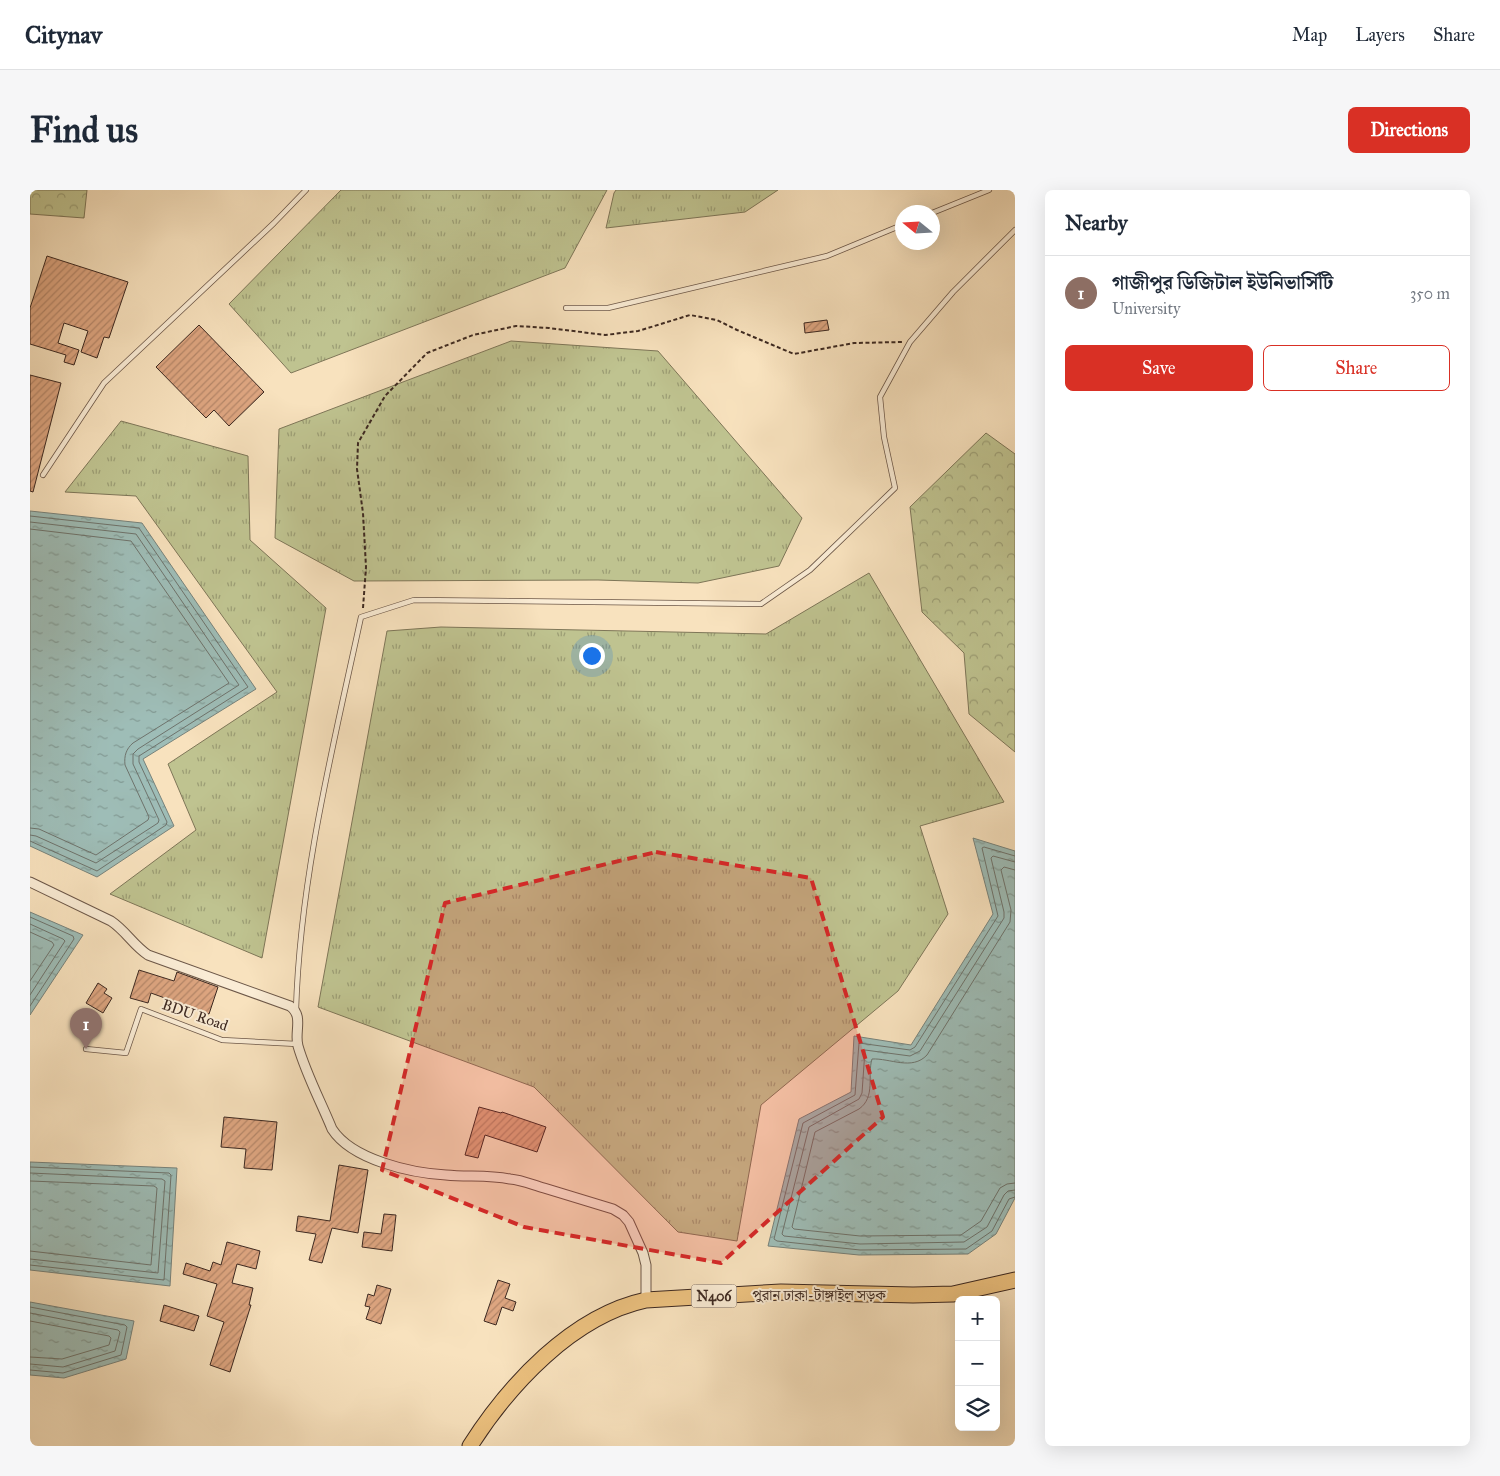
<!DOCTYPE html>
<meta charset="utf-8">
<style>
:root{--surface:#fff;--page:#f6f6f7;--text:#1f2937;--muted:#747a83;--line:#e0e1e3;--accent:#d93025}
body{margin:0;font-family:"IM FELL Great Primer","Noto Serif Bengali",serif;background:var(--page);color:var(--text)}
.controls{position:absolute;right:15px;bottom:15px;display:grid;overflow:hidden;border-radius:8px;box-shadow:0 5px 20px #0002}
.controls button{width:45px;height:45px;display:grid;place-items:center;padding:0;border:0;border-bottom:1px solid var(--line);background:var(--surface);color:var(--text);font:25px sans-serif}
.compass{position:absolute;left:865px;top:15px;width:45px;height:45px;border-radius:50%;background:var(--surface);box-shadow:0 5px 20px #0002;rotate:288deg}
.you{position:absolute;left:561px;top:465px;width:18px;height:18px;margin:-12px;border:4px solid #fff;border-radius:50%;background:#1a73e8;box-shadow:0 0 0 8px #1a73e833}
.badge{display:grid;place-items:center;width:32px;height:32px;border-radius:50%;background:var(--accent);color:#fff;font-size:16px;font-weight:700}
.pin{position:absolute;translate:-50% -41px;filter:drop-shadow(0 1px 2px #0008)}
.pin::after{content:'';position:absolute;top:26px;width:18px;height:15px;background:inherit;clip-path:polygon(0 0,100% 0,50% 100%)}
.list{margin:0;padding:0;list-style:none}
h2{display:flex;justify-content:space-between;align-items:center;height:65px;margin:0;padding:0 20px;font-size:21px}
h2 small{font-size:16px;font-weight:400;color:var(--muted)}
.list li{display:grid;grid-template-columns:32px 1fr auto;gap:15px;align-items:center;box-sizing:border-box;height:75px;padding:0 20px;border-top:1px solid var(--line)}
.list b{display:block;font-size:19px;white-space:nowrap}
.list p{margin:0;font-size:16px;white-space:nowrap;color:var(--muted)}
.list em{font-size:16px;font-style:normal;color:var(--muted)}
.actions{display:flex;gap:10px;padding:15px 20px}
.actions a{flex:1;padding:11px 0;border:1px solid var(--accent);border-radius:8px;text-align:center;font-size:18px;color:var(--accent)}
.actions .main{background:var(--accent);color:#fff}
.icon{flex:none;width:28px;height:28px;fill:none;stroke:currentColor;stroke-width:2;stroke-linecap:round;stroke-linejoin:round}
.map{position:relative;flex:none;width:985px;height:1256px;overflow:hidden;border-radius:8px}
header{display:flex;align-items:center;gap:30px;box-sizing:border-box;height:70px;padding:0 25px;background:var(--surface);border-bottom:1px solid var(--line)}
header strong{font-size:24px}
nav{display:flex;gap:28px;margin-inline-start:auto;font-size:18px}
.intro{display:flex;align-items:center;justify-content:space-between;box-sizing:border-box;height:120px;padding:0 30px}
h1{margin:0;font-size:35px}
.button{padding:12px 22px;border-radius:8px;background:var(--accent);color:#fff;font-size:18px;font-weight:700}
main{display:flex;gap:30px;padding:0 30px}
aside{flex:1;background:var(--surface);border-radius:8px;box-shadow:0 5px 20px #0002}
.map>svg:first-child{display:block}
.grass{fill:url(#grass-tufts);stroke:#7e7658}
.forest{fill:url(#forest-crowns);stroke:#7e7658}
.water{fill:url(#water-ripples);stroke:#77827b}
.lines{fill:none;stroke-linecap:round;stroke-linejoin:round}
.shore{stroke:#6e736c;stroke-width:1}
.building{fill:url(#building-hatch);stroke:#3d2921}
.service-casing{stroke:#6c5748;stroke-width:6}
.minor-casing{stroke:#6c5748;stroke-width:11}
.trunk-casing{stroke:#3d2921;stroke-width:17}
.path{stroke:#3d2921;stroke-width:2;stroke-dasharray:4 2.5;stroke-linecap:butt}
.service{stroke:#faecd5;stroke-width:4.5}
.minor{stroke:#faecd5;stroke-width:9}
.trunk{stroke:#ecc17f;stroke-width:15}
.marked{fill:#d62828;fill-opacity:0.2;stroke:#d62828;stroke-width:4;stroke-dasharray:10 6;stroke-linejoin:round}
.labels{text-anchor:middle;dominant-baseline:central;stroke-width:4;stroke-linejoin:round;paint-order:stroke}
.shield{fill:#faecd5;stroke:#766457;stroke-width:1}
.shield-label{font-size:14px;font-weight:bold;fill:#3d2921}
.street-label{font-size:15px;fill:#3d2921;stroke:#faecd5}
</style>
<header>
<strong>Citynav</strong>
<nav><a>Map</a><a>Layers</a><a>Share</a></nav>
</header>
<div class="intro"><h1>Find us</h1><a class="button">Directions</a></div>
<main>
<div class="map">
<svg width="985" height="1256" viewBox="0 0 985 1256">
<defs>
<pattern id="grass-tufts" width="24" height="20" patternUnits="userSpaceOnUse" patternTransform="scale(1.25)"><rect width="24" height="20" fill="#bfc390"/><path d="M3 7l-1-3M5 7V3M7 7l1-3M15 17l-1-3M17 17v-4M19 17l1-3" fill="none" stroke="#9c9e75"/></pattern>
<pattern id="forest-crowns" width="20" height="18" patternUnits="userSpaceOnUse" patternTransform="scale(1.25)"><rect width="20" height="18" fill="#bfc390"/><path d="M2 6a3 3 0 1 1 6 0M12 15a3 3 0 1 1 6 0" fill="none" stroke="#9c9e75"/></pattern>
<pattern id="water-ripples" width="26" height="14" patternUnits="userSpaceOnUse" patternTransform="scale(1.25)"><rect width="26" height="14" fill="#9ebdb7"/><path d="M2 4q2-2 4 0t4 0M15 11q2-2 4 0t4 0" fill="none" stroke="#829a94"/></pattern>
<pattern id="building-hatch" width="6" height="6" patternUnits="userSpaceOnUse" patternTransform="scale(1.25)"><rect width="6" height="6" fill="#dda580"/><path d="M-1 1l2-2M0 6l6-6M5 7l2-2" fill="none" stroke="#b48668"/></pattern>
</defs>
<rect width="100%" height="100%" fill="#f8e2be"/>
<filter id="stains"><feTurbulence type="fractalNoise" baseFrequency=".004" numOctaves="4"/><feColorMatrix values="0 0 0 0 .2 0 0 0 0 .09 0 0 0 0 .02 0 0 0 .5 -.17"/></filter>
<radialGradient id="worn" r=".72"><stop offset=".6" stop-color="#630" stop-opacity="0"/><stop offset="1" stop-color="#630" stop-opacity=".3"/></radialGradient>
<g class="grass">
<polygon points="311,0 577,0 535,78 261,183 199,114"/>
<polygon points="586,0 748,0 715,22 576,38 584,3"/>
<polygon points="481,151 628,161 772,328 749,376 668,393 568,390 324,391 245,348 249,239"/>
<polygon points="91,231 218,266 220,350 296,418 232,768 80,704 166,640 138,574 247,502 106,306 35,302"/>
<polygon points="839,383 974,612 890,636 918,724 868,801 731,915 707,1051 648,1042 504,897 288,817 357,441 411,437 736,444"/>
</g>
<g class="forest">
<polygon points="0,0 57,0 54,28 0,24"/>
<polygon points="956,243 985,264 985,562 939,524 934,463 892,422 880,317"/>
</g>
<g class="water">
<polygon points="0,321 112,333 226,499 113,569 144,636 67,687 0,656"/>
<polygon points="943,648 985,661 985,1008 966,1044 938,1064 829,1065 738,1056 769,929 821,902 824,846 881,855 963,724"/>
<polygon points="0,722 53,745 0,825"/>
<polygon points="0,972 147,978 140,1096 0,1080"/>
<polygon points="0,1112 104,1131 96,1169 34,1188 0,1185"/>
</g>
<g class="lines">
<g class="shore">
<polyline points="0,326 109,338 218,497 109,566 109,572 137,632 136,635 67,681 0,651"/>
<polyline points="0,332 106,344 209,495 108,559 103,564 103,574 129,630 128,633 66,673 6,646 0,645"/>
<path d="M0 339 101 351 199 493 103 553C96 559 94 566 95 575L119 627 118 630 66 665 9 639 0 638"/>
<polyline points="985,666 954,657 952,658 968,726 885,857 880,860 829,853 825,905 773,933 744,1049 747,1051 830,1060 936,1059 962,1041 979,1009 985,1007"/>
<polyline points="985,672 963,666 961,668 974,722 974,728 890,861 880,866 835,860 832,903 829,909 779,937 752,1044 754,1046 830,1054 934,1052 957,1037 974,1005 978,1001 985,1000"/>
<path d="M985 680 974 677 971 680 981 720 980 732 897 865C882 881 860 868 842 869 837 885 846 907 829 919L785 942 762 1037 764 1039 830 1046 931 1045 951 1031 970 998 977 994 985 993"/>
<polyline points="0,727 43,746 44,749 0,816"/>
<polyline points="0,734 33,749 35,751 0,805"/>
<polyline points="0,742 22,752 24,755 0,791"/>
<polyline points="0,977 139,983 141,985 134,1090 0,1075"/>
<polyline points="0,983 132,989 135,991 128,1083 0,1069"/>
<polyline points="0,991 124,996 127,998 121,1075 0,1061"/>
<polyline points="0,1117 95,1135 97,1137 91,1165 33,1183 0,1180"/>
<polyline points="0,1123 88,1140 90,1142 85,1161 33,1177 0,1174"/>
<polyline points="0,1131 79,1146 81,1148 79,1155 32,1169 0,1167"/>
</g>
</g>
<g class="building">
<polygon points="17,66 98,92 79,148 74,147 67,168 51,162 58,141 34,133 28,153 49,160 44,175 34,172 36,165 0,154 0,118"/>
<polygon points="797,130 799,140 775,143 774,133"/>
<polygon points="169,135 234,202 199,236 184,220 176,228 126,177"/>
<polygon points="0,185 31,193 3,302 0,301"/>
<polygon points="109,780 144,791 147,782 188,797 179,824 121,803 118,813 100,808"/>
<polygon points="68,793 77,799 74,803 82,808 73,823 56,813"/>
<polygon points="449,917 471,923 472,922 516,937 507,962 455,945 448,968 435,965"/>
<polygon points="194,927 247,932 242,980 214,978 216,959 191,957"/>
<polygon points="309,975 338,980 328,1043 302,1038 292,1073 279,1070 286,1044 266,1041 268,1026 300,1031"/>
<polygon points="354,1024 366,1025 362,1061 332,1057 334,1042 351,1044"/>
<polygon points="197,1052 230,1061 226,1079 207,1074 202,1093 223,1098 219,1115 221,1115 200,1182 180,1175 194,1132 177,1126 187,1094 153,1084 156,1073 180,1081 183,1072 191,1075"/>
<polygon points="468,1090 480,1094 475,1108 486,1112 483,1121 472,1117 466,1135 454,1131"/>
<polygon points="347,1095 361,1099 351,1134 336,1129 340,1117 335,1116 338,1104 344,1106"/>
<polygon points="134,1115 169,1126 164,1141 130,1131"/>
</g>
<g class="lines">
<g class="service-casing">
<g id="service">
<polyline points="902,23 959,0"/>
<polyline points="536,118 578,118 797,66 872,35"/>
<polyline points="13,285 74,193 244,33 276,0"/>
<path d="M266 820C270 687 303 557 331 427L384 410 731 414 780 380 865 298 854 247 850 207 880 152 923 102 985 40"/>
<polyline points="56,859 96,863 111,819 192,850 267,854"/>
</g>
</g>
<g class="minor-casing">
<path id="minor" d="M0 692 81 731C96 741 103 755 118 765L260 816C274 826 264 842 268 856 276 884 291 912 302 939 322 970 381 983 416 985 437 987 459 985 480 989 492 990 503 995 514 998 537 1005 560 1012 583 1019L593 1025 599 1032 613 1063 616 1075V1110"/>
</g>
<g class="trunk-casing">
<path id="trunk" d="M440 1256C479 1195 542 1126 616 1110L751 1102 883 1105 923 1104 985 1090"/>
</g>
<polyline class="path" points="333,418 336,377 333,323 327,279 328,253 355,206 397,163 443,145 486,136 519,138 575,145 608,141 660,125 687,130 707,140 764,164 824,153 872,152"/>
<use href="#service" class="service"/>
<use href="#minor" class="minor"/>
<use href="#trunk" class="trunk"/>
</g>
<path class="marked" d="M626 662 781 688 853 927 691 1073 494 1037 352 980 415 713Z"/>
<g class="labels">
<rect class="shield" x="661.5" y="1094.5" width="45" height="23" rx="4"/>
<g class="shield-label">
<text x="684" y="1106">N406</text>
</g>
<g class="street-label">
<text transform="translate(165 825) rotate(19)">BDU Road</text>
<text x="789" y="1105">পুরান ঢাকা-টাঙ্গাইল সড়ক</text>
</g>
</g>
<rect width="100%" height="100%" filter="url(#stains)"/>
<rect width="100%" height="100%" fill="url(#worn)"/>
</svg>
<div class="controls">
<button>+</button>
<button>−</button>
<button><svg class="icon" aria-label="layers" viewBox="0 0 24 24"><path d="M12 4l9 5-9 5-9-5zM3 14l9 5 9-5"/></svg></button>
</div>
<svg class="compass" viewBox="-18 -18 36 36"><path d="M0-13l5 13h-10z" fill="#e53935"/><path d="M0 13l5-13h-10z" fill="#747a83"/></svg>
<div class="you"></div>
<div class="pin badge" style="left:56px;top:859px;background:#8d6e63">1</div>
</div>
<aside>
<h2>Nearby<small></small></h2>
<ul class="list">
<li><span class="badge" style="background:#8d6e63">1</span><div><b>গাজীপুর ডিজিটাল ইউনিভার্সিটি</b><p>University</p></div><em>350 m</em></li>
</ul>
<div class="actions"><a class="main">Save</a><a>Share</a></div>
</aside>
</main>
